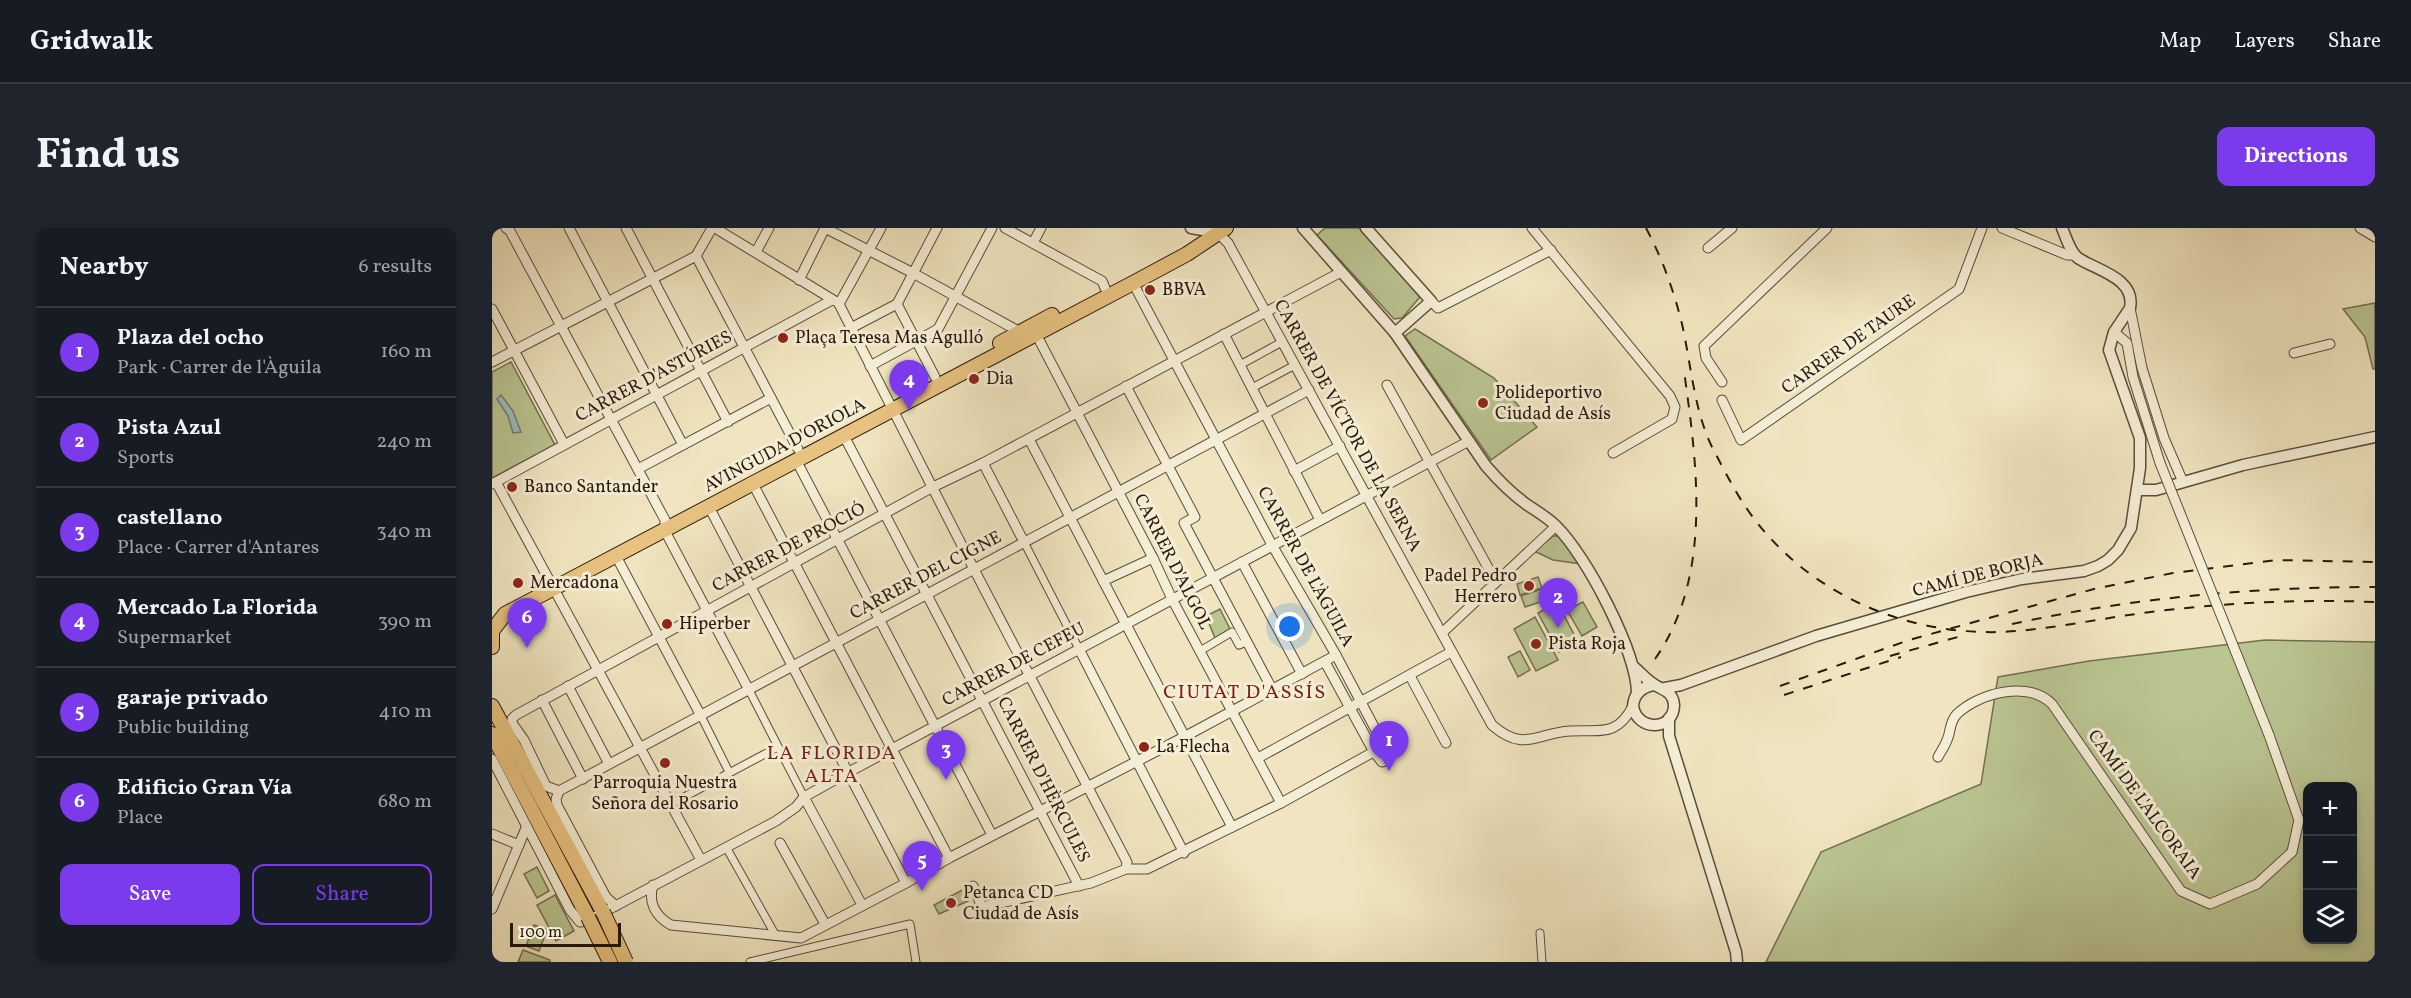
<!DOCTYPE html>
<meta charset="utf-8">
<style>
:root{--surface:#171b24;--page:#20242c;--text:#f1f3f6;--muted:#9ea1a6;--line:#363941;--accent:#7c3aed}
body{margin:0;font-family:Vollkorn,serif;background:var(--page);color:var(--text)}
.controls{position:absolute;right:18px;bottom:18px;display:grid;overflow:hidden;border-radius:12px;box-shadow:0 3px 9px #0003}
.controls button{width:54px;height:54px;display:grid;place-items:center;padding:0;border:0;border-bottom:2px solid var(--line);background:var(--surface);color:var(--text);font:30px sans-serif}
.scale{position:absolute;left:18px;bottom:15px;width:111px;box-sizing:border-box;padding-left:6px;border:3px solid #291a0c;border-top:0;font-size:16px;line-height:21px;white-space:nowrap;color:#291a0c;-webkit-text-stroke:4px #f5eed6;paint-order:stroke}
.you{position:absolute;left:798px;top:399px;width:21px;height:21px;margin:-15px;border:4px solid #fff;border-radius:50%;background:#1a73e8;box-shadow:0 0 0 9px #1a73e833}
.badge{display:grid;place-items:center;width:39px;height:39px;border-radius:50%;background:var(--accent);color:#fff;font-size:20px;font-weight:700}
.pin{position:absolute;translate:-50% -50px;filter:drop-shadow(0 2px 3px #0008)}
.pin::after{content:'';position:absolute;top:32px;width:21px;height:18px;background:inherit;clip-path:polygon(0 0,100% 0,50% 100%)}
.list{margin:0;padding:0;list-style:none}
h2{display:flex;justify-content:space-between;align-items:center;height:78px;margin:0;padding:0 24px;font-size:26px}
h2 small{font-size:20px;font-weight:400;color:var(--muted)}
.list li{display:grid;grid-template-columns:39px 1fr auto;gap:18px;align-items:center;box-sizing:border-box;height:90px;padding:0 24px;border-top:2px solid var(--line)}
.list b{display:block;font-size:22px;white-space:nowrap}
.list p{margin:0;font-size:20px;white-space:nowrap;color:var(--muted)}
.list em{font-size:20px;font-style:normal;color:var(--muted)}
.actions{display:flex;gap:12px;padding:18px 24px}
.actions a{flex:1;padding:14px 0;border:2px solid var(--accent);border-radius:12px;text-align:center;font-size:21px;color:var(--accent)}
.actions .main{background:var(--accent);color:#fff}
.icon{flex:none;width:33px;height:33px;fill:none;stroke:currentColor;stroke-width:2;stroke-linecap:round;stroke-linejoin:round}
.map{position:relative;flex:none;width:1883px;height:734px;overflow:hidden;border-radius:12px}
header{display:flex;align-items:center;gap:36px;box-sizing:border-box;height:84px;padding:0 30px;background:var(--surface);border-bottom:2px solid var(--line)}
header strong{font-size:28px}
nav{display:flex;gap:33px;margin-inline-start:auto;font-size:21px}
.intro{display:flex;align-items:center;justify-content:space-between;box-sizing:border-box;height:144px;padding:0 36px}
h1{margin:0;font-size:42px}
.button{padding:15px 27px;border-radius:12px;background:var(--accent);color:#fff;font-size:21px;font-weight:700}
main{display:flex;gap:36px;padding:0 36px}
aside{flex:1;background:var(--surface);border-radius:12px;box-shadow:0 3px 9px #0003}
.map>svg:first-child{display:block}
.green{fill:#bac592;stroke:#72704f;stroke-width:1.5;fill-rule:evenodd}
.water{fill:#9dbdba;stroke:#6f7c74;stroke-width:1.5}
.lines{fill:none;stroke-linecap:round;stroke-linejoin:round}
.pedestrian-casing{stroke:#5b4d39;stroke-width:9}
.minor-casing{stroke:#5b4d39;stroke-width:11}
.tertiary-casing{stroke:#5b4d39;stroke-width:13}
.primary-casing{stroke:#291a0c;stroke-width:16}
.pedestrian{stroke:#f5eed6;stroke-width:7}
.minor{stroke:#f5eed6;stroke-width:9}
.tertiary{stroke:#f5eed6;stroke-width:10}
.primary{stroke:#e8c280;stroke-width:14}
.rail{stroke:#291a0c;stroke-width:2;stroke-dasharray:10 10;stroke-linecap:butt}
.minor-bridge-casing{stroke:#5b4d39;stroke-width:11;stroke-linecap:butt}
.primary-bridge-casing{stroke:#291a0c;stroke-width:16;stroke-linecap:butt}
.minor-bridge{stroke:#f5eed6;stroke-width:9}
.primary-bridge{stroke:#e8c280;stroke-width:14}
.poi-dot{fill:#8f2418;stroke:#f5eed6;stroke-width:2}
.labels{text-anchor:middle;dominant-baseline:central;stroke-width:6;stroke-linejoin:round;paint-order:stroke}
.poi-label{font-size:18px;fill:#291a0c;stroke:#f5eed6;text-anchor:start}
.street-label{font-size:18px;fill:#291a0c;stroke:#f5eed6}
.neighbourhood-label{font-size:20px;letter-spacing:1.5px;fill:#7a1f14;stroke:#f5eed6}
</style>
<header>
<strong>Gridwalk</strong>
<nav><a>Map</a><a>Layers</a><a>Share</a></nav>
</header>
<div class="intro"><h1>Find us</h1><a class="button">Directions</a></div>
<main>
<aside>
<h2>Nearby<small>6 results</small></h2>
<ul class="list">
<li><span class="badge">1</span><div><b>Plaza del ocho</b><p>Park · Carrer de l'Àguila</p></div><em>160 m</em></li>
<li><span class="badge">2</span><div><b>Pista Azul</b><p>Sports</p></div><em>240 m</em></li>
<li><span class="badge">3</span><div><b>castellano</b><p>Place · Carrer d'Antares</p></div><em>340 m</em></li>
<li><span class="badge">4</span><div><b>Mercado La Florida</b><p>Supermarket</p></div><em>390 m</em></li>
<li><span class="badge">5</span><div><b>garaje privado</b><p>Public building</p></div><em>410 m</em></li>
<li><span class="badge">6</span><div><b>Edificio Gran Vía</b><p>Place</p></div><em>680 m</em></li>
</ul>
<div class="actions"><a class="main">Save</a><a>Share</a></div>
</aside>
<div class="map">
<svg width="1883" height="734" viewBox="0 0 1883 734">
<rect width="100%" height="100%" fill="#f0e5c0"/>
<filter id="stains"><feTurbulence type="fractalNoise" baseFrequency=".00333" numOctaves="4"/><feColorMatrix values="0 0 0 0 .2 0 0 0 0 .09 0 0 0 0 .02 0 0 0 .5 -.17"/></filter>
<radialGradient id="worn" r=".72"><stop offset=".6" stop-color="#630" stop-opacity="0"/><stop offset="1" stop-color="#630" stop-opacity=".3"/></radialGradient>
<g class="green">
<polygon points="833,0 867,0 928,69 910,90 902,91 825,7"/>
<polygon points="1883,75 1883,141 1881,141 1873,109 1851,81"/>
<polygon points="923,101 1002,150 1045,199 999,232 913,108"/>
<polygon points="19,134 63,217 0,250 0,144"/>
<polygon points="1061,308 1067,308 1089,336 1061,332 1042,323"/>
<polygon points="1046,349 1050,360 1028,367 1025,356"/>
<polygon points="1050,361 1054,372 1033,379 1029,368"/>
<polygon points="1065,374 1086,414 1067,424 1046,385"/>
<polygon points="1091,374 1105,399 1090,408 1075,382"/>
<polygon points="728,381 738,401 723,410 714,388"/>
<polygon points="1043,389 1066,432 1044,443 1022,401"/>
<path d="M1773 412 1883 414V734H1274L1329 624 1489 556 1506 449 1597 433ZM1816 558H1860V712H1816Z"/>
<polygon points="1028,423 1038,442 1026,449 1016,429"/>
<polygon points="45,639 57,663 45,670 32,646"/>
<polygon points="472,661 476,673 447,686 442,677"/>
<polygon points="63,667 82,703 64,713 45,677"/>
<polygon points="42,697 55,702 47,723 34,718"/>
<polygon points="31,722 58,732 58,734 26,734"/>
</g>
<polygon class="water" points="9,167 21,183 29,204 21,205 16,188 5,171"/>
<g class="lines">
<g class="pedestrian-casing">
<g id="pedestrian">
<polyline points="748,137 790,114"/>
<polyline points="760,160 803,137"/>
<polyline points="532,314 587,421"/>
<polyline points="708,423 740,404 747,417 754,414"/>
<polyline points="257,462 312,569"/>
<polyline points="209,488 237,544"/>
<polyline points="179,576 286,519"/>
<polyline points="234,619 284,708"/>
<polyline points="1048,705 1050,734"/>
<polyline points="258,734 418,696 424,734"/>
</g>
</g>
<g class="minor-casing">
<g id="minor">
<polyline points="14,0 18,3 173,292 173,303 257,462"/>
<polyline points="77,0 191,217"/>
<polyline points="134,0 236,194"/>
<polyline points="223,0 343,73"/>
<polyline points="333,0 421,45 528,104"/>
<polyline points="513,0 610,53 613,60"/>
<polyline points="1040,0 1178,168 1183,179 1180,191 1121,225"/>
<polyline points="1510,0 1575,27 1583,27"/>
<polyline points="1868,0 1883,9"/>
<path d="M721 4 727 6 736 15 1000 497C1032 525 1044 505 1078 503 1108 501 1124 510 1141 478"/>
<polyline points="541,15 549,0"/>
<polyline points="1216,20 1240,0"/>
<polyline points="264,24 277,0"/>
<polyline points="204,28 306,221"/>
<polyline points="204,28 220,0"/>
<polyline points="307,52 333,0"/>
<polyline points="641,55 780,317 844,427 897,527 896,532 890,534 882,524 833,434"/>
<polyline points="939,73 946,80 1059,22"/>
<polyline points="347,76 485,347 635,634 634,641"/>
<polyline points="347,76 389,0"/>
<polyline points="405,76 443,149"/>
<polyline points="1638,80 1650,140 1672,210 1691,254"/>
<polyline points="0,81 72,216"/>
<polyline points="359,100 405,76 445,0"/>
<polyline points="1622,104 1635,115 1641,149 1668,235"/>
<polyline points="544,106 661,330 680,371 789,575"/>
<polyline points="732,106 828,292"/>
<polyline points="1802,125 1838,116"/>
<polyline points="0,134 204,28"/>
<polyline points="378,138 446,101 500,0"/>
<polyline points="1230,154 1214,130 1212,118 1335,0"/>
<polyline points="895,157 1004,354"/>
<polyline points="634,158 703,289 692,295 780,461"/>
<polyline points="1230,172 1249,212 1467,61 1490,0"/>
<polyline points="351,206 587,658"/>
<polyline points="537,211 740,599"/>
<polyline points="304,232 500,607"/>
<polyline points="491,235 532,314"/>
<polyline points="146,241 279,170"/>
<polyline points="802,243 848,218"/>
<polyline points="4,254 209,632"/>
<polyline points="0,256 340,72"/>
<polyline points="261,256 457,630"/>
<polyline points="217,279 414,655"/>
<polyline points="124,328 209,488"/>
<polyline points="750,334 810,446"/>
<polyline points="611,353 661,330"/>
<polyline points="950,405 1064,298"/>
<polyline points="587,421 692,625"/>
<polyline points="918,448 954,515"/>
<polyline points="76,458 117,536"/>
<polyline points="50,472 91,551"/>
<path d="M1446 529C1449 523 1453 518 1455 512 1459 504 1457 494 1465 486 1487 465 1536 452 1560 476L1689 663 1718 676 1765 656 1800 624 1807 592 1777 507"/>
<polyline points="766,530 959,424"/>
<polyline points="0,531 78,682 88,694 95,693 284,593 304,579 312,569 355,545 977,213"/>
<polyline points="67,563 54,558 32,512 20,495 20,491 24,487 441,259 491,235 849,44"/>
<polyline points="67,563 817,162"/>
<polyline points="67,563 64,571 65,577 114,669 124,678"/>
<polyline points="312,569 370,677"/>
<polyline points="0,606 27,617"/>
<polyline points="288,615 333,696"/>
<path d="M161 657C156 674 163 688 179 697L309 710 414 655 457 630 692 509 844 427"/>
<polyline points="481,658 490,679 599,655 634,641 655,641 789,575 885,522"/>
<polyline points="0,681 34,600"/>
</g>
</g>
<g class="tertiary-casing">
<g id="tertiary">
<polyline points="699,0 716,3"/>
<path d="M811 0 903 105 994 238C1006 252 1019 265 1034 276 1044 283 1055 289 1064 298 1094 327 1145 424 1145 465"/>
<polyline points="874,0 939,73 903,105"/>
<polyline points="1646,262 1664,262 1751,237 1883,209"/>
<path d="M1142 439C1148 444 1154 451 1160 455 1169 462 1181 462 1182 477 1182 503 1145 504 1141 478 1142 465 1150 459 1162 457"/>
<path d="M1173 460 1189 457 1324 408 1474 364 1530 351 1592 343 1606 338 1616 332 1626 322 1639 300 1648 240V210L1617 122 1622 104 1638 80C1644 50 1604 42 1586 30 1578 24 1574 9 1570 0"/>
<polyline points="1177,490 1177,508 1244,724 1245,734"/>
</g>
</g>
<g class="primary-casing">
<g id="primary">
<polyline points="508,115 560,87"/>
<polyline points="0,402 0,419"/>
<polyline points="0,403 13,386 641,55 695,26 734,0"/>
<polyline points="0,478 111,684"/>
<polyline points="0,506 96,689"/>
</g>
</g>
<use href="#pedestrian" class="pedestrian"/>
<use href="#minor" class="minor"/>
<use href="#tertiary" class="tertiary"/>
<use href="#primary" class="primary"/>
<g class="rail">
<path d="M1154 0C1170 30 1182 63 1190 96 1199 136 1202 182 1220 219 1230 238 1241 260 1253 278 1310 363 1409 407 1509 404 1554 402 1600 392 1644 386 1723 375 1804 371 1883 374"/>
<path d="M1520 396C1639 370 1761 359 1883 359"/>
<polyline points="1398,428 1473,407"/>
<path d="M1163 431C1221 348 1205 236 1192 143"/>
<polyline points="1288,458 1417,412 1602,361 1681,345 1784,332 1883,334"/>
<polyline points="1292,467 1409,429"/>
</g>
<g class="minor-bridge-casing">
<polyline id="minor-bridge" points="1668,235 1777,507"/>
</g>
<g class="primary-bridge-casing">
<g id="primary-bridge">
<polyline points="111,684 134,734"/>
<polyline points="96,689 118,734"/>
</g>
</g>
<use href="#minor-bridge" class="minor-bridge"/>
<use href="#primary-bridge" class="primary-bridge"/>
</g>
<g class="poi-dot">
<circle cx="658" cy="62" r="6"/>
<circle cx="291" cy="110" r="6"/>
<circle cx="482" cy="151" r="6"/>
<circle cx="991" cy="175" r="6"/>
<circle cx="20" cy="259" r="6"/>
<circle cx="26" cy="355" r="6"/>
<circle cx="1037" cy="358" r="6"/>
<circle cx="175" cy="396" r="6"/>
<circle cx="1044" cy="416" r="6"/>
<circle cx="652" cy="519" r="6"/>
<circle cx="173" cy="535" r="6"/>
<circle cx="459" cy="675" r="6"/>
</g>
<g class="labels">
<g class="poi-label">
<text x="670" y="62">BBVA</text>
<text x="303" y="110">Plaça Teresa Mas Agulló</text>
<text x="494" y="151">Dia</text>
<text x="1003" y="165">Polideportivo<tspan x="1003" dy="21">Ciudad de Asís</tspan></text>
<text x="32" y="259">Banco Santander</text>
<text x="1025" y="348" text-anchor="end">Padel Pedro<tspan x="1025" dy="21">Herrero</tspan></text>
<text x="38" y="355">Mercadona</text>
<text x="187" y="396">Hiperber</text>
<text x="1056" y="416">Pista Roja</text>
<text x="664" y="519">La Flecha</text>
<text x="173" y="555" text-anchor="middle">Parroquia Nuestra<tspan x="173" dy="21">Señora del Rosario</tspan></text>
<text x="471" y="665">Petanca CD<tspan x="471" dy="21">Ciudad de Asís</tspan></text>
</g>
<g class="street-label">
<text transform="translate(1357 117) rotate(-35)">CARRER DE TAURE</text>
<text transform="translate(162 149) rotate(-28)">CARRER D'ASTÚRIES</text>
<text transform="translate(855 198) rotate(61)">CARRER DE VÍCTOR DE LA SERNA</text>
<text transform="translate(293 218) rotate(-28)">AVINGUDA D'ORIOLA</text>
<text transform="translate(297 320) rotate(-28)">CARRER DE PROCIÓ</text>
<text transform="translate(680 334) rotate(63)">CARRER D'ALGOL</text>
<text transform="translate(813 339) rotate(61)">CARRER DE L'ÀGUILA</text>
<text transform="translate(434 348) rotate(-28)">CARRER DEL CIGNE</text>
<text transform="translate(1486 348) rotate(-14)">CAMÍ DE BORJA</text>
<text transform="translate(522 437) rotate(-28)">CARRER DE CEFEU</text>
<text transform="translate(551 552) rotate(63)">CARRER D'HÈRCULES</text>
<text transform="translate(1652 577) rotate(54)">CAMÍ DE L'ALCORAIA</text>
</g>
<g class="neighbourhood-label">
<text x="753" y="465">CIUTAT D'ASSÍS</text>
<text x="340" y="526">LA FLORIDA<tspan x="340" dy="23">ALTA</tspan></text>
</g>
</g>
<rect width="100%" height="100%" filter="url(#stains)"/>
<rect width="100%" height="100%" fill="url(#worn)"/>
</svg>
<div class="controls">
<button>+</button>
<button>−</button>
<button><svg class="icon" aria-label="layers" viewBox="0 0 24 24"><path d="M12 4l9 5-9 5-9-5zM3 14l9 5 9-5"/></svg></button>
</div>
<div class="scale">100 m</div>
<div class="you"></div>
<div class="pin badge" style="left:897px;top:543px">1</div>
<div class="pin badge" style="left:1066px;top:400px">2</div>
<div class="pin badge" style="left:454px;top:552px">3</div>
<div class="pin badge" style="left:417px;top:182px">4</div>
<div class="pin badge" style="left:430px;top:663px">5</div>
<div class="pin badge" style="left:35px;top:420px">6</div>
</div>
</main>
